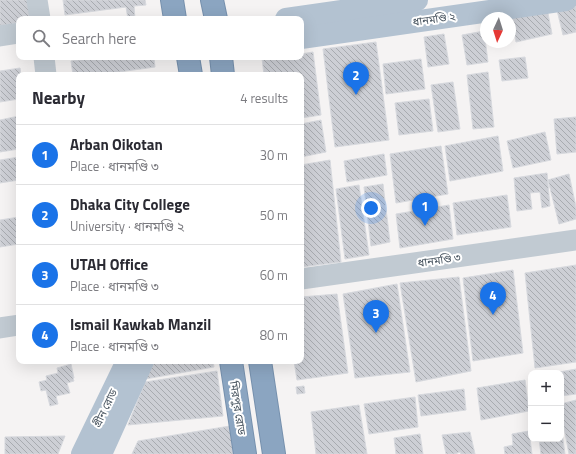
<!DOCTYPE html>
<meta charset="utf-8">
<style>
:root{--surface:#fff;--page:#f7f7f7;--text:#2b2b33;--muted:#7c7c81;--line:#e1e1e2;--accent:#1a73e8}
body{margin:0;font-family:"Titillium Web","Noto Sans Bengali",sans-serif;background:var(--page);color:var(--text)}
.controls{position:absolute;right:12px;bottom:12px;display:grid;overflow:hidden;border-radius:8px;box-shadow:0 4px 16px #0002}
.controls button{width:36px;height:36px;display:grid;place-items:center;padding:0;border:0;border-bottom:1px solid var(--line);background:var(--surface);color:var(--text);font:20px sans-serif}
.compass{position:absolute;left:480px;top:12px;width:36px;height:36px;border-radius:50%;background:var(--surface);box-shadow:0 4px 16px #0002;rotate:184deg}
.you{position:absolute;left:371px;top:208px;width:14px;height:14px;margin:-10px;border:3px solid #fff;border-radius:50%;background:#1a73e8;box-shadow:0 0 0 6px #1a73e833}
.badge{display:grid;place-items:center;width:26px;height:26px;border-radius:50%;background:var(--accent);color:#fff;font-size:13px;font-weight:700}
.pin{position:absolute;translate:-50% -33px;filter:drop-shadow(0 1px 2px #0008)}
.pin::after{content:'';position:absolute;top:21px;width:14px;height:12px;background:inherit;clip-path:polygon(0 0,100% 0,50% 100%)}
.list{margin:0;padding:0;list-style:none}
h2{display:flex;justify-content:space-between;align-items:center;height:52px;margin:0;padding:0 16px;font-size:17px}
h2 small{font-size:13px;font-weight:400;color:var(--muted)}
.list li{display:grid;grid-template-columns:26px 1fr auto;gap:12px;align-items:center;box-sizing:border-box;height:60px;padding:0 16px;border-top:1px solid var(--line)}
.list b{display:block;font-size:15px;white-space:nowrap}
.list p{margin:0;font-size:13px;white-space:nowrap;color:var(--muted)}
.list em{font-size:13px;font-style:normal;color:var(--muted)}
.icon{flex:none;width:22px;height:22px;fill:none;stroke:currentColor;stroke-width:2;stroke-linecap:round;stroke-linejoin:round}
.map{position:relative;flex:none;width:576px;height:454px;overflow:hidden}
.search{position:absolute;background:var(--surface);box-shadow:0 4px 16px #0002;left:16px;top:16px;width:288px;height:44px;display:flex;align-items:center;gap:10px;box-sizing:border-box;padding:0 14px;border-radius:8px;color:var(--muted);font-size:15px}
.panel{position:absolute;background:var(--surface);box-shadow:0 4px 16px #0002;left:16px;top:72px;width:288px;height:292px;border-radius:8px}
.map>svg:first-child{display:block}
.building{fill:url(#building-back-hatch);stroke:#d7d9de}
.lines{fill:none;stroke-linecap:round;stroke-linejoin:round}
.highway-casing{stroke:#7690ad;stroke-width:24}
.minor{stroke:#c1cad2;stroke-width:21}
.major{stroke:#b3c2d1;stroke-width:22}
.highway{stroke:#8ba5c1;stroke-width:22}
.labels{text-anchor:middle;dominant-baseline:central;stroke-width:4;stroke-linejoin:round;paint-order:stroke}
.street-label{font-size:11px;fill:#4a5661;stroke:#fff}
</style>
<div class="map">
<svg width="576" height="454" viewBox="0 0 576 454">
<defs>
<pattern id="building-back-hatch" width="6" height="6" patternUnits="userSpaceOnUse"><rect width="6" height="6" fill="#cdcfd5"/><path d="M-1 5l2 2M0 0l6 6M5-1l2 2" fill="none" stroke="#a8abb0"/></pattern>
</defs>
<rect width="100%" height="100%" fill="#f5f3f3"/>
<g class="building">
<polygon points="0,0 35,0 38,19 19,19 19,23 0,26"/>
<polygon points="63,0 145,0 146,5 134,6 135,19 128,19 126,7 65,15"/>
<polygon points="576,3 576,32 563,35 556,6"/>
<polygon points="547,8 552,34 516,42 511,16"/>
<polygon points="484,31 488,62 467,65 462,35"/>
<polygon points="444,34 449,64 428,67 424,37"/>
<polygon points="376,42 389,140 335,147 323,49"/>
<polygon points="313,52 321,115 301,118 301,75 264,75 262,58 301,57 301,54"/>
<polygon points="103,57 154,57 155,67 97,75 73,75 71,61"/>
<polygon points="525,57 528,78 502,81 499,60"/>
<polygon points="421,59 425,89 386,94 383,64"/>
<polygon points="20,68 21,75 19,75 19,99 0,102 0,71"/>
<polygon points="488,72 494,127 473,129 467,75"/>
<polygon points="453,82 460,129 438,132 431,85"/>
<polygon points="429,99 433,131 399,135 395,103"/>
<polygon points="19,116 19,149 0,152 0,120"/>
<polygon points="576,117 576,152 557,154 554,119"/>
<polygon points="321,120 326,152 301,157 301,124"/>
<polygon points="545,132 551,160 513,168 507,141"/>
<polygon points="498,136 503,171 450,181 445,146"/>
<polygon points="441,146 448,194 396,203 390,154"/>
<polygon points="384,154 387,175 347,182 344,161"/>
<polygon points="19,157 19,180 0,183 0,160"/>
<polygon points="330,160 341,262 301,267 301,165"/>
<polygon points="547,173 550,206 542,208 540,192 530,193 532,209 517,211 514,178"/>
<polygon points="569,174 576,207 576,219 559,224 548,180"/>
<polygon points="383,184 390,242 371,246 364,187"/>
<polygon points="359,185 369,255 345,259 336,189"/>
<polygon points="507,195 511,227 457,235 453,203"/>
<polygon points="449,205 453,239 400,248 396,214"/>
<polygon points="19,217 19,244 0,247 0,220"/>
<polygon points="576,265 576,362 535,368 525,273"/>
<polygon points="513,270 523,353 473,361 463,278"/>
<polygon points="459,277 471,371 416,382 400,283"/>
<polygon points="397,284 410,372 355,378 343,294"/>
<polygon points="337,294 348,373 297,380 294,361 301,361 301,297"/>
<polygon points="150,361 213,361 214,367 145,379"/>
<polygon points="71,364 74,378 73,378 74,381 67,383 70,393 56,396 58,404 50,406 46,390 41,391 39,382 47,380 46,376 58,373 57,368"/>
<polygon points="576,369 576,394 561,396 561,373 554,373"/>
<polygon points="217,371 223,416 128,425 145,382"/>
<polygon points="525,380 529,411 481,420 477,388"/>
<polygon points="304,386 305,393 297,394 296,387"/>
<polygon points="464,389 466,410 421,416 418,395"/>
<polygon points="415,397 418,427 369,434 364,404"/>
<polygon points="576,400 576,454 569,454 561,412 561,404"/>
<polygon points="359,405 367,454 316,454 311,412"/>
<polygon points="230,426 233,454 132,454 138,441"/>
<polygon points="561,426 565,454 541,454 539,439 561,439"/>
<polygon points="529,431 532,454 505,454 504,447 513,445 512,434"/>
<polygon points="470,432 475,454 461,454 460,452 455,454 446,454 442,435"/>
<polygon points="420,434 423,454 396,454 394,438"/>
<polygon points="65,436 58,454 5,454 5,437"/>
</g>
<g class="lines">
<g class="highway-casing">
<g id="highway">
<polyline points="172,0 175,19"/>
<polyline points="212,0 216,19"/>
<polyline points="188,57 191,75"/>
<polyline points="221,57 223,75"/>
<polyline points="231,361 245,454"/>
<polyline points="260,361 274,454"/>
</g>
</g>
<g class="minor">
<polyline points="37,0 40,19"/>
<polyline points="0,36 19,33"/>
<polyline points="44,57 46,75"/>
<polyline points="301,279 576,240"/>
<polyline points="0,328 19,325"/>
</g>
<g class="major">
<polyline points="286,19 417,0"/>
<polyline points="301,38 566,0"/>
<polyline points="82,454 127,361"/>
<polyline points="101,454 143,361"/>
</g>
<use href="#highway" class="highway"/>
</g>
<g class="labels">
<g class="street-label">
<text transform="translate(434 19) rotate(-8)">ধানমণ্ডি ২</text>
<text transform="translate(439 260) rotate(-8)">ধানমণ্ডি ৩</text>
<text transform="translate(105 408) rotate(-64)">গ্রীন রোড</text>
<text transform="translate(238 408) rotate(81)">মিরপুর রোড</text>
</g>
</g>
</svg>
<div class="controls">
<button>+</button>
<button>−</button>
</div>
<svg class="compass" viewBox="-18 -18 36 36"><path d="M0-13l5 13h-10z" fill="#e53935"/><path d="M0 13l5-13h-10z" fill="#7c7c81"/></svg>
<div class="you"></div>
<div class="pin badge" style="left:425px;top:226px">1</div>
<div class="pin badge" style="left:356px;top:95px">2</div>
<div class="pin badge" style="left:376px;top:333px">3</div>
<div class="pin badge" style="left:493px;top:315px">4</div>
<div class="search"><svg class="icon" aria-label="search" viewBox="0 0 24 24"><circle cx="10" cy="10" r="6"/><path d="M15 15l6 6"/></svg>Search here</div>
<section class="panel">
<h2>Nearby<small>4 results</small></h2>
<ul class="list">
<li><span class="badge">1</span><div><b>Arban Oikotan</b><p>Place · ধানমণ্ডি ৩</p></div><em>30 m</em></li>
<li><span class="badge">2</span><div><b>Dhaka City College</b><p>University · ধানমণ্ডি ২</p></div><em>50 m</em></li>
<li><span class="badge">3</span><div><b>UTAH Office</b><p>Place · ধানমণ্ডি ৩</p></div><em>60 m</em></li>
<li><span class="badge">4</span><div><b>Ismail Kawkab Manzil</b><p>Place · ধানমণ্ডি ৩</p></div><em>80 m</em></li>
</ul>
</section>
</div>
